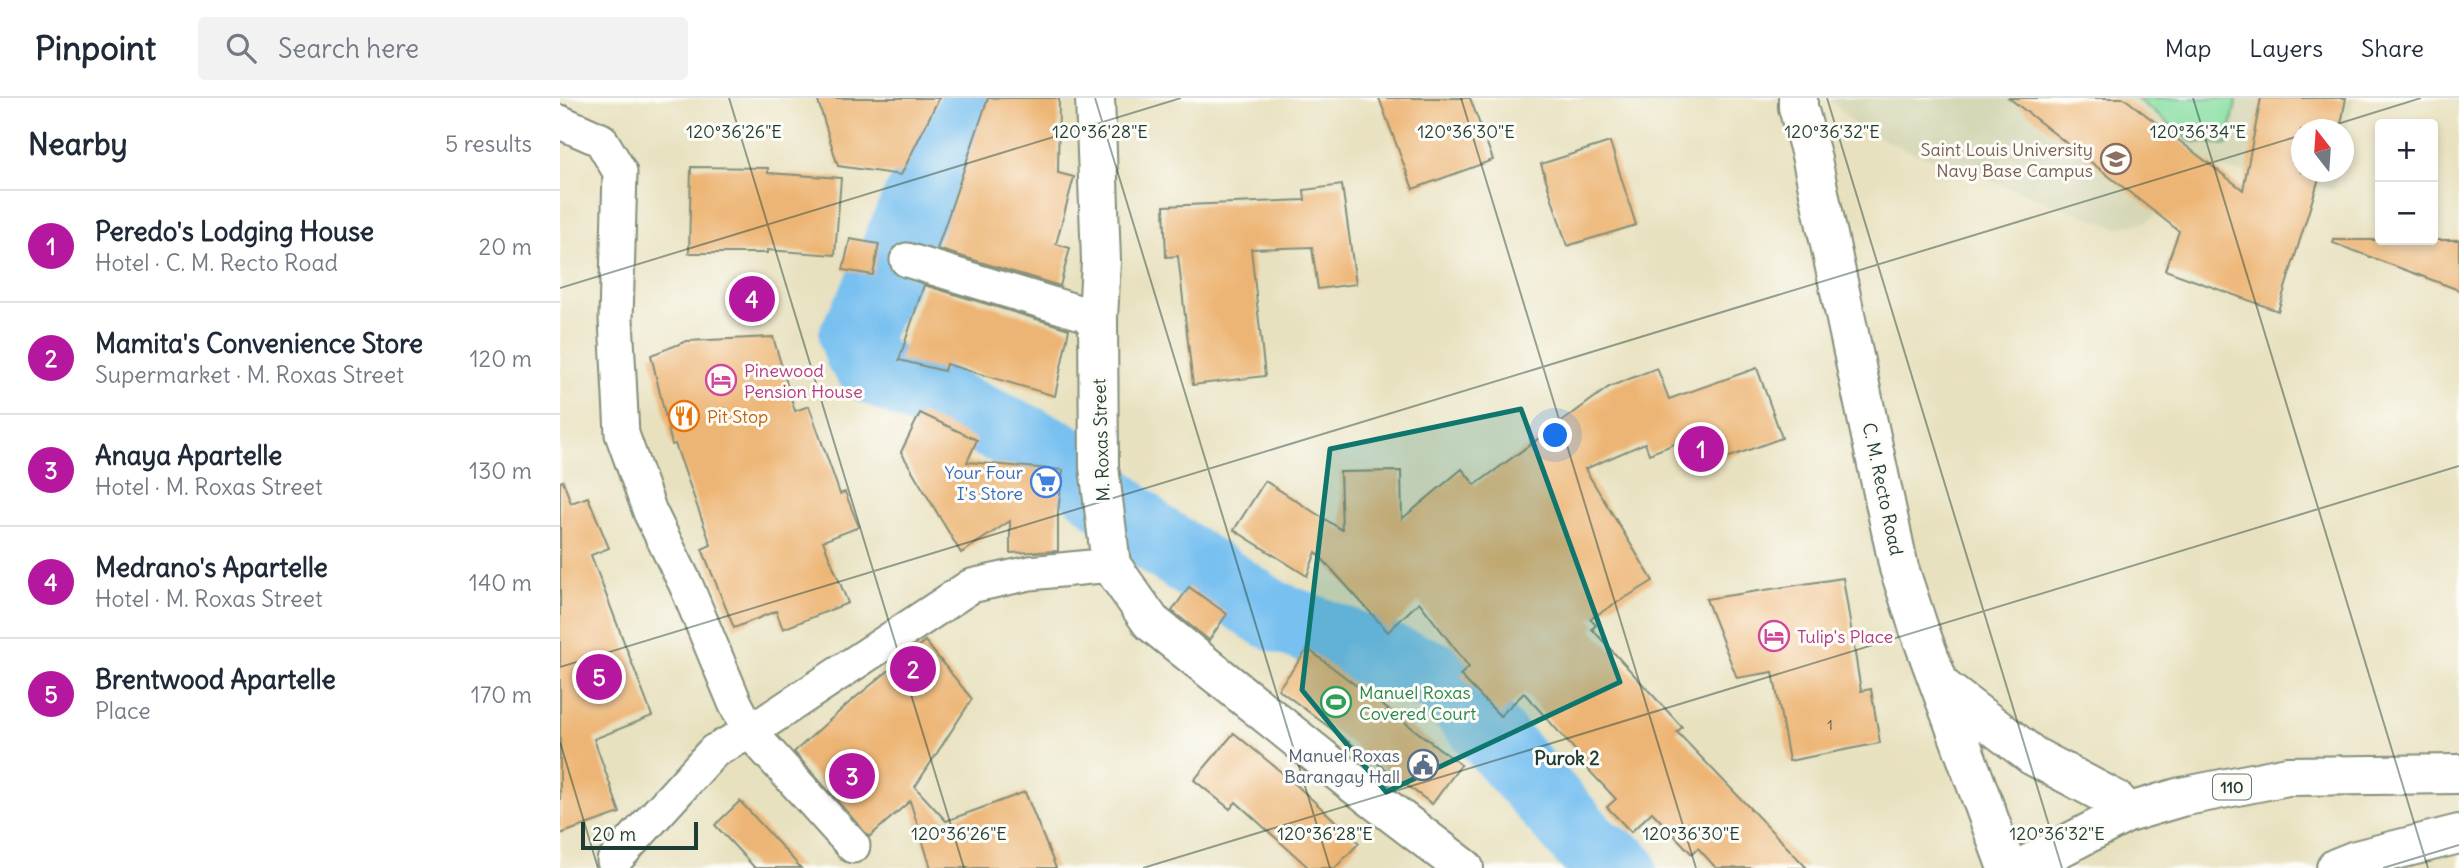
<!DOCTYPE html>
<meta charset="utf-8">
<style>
:root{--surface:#fff;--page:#f2f2f3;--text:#1f2937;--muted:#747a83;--line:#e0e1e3;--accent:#b5179e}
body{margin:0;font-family:Delius,sans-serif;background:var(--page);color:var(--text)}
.controls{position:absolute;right:21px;top:21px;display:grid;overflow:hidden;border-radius:7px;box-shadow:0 4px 10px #0003}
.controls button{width:63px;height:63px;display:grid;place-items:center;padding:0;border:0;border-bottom:2px solid var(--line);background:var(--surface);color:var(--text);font:35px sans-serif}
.compass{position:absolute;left:1731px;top:21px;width:63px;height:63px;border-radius:50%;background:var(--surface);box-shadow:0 4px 10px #0003;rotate:343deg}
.scale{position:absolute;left:21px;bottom:18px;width:117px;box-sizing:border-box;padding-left:7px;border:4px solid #1f3d34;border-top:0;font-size:19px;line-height:24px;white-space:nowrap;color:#1f3d34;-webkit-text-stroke:5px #fdfcf7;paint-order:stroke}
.you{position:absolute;left:996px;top:338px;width:24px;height:24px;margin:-18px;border:5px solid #fff;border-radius:50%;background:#1a73e8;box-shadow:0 0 0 10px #1a73e833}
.badge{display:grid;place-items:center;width:46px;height:46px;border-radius:50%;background:var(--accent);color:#fff;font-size:23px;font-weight:700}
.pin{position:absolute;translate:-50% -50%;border:4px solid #fff;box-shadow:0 2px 7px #0006}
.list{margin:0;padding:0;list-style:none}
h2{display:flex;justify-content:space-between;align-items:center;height:91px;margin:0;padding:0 28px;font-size:30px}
h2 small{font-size:23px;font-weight:400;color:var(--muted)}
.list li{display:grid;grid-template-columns:46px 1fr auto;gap:21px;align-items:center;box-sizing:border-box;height:112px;padding:0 28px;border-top:2px solid var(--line)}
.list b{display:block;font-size:26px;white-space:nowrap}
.list p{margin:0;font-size:23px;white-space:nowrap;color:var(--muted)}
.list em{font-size:23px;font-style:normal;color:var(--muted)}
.icon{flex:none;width:38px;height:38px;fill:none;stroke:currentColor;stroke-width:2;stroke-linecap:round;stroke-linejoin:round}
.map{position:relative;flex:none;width:1899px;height:770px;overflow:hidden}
header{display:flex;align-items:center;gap:42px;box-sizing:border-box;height:98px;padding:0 35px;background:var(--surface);border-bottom:2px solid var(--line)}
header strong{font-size:33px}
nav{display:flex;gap:38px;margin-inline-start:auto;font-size:24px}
.search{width:490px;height:63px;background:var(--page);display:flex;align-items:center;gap:18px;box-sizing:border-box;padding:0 24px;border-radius:7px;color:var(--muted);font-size:26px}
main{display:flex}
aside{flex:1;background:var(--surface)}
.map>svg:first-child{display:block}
.built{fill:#d6d7b6}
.green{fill:#87dea2;stroke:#538e6b;stroke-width:2}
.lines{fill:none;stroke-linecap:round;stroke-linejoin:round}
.river{stroke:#77c0f0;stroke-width:70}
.building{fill:#edb574}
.minor-casing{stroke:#848f7a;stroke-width:37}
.secondary-casing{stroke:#848f7a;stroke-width:42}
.primary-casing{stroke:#848f7a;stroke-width:42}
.minor{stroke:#fff;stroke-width:33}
.secondary{stroke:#fff;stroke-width:38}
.primary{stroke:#fff;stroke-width:38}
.marked{fill:#0f766e;fill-opacity:0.2;stroke:#0f766e;stroke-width:5;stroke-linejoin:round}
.ticks{fill:none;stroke:#1f3d34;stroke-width:2;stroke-opacity:0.45}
.labels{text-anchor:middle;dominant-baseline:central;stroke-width:6;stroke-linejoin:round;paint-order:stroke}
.number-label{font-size:14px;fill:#525b44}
.shield{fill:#fdfcf7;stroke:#62766e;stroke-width:2}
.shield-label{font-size:16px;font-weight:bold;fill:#1f3d34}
.education-label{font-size:18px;fill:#785e54;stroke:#fdfcf7;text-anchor:end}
.hotel-label{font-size:18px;fill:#b23c85;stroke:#fdfcf7;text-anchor:start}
.food-label{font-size:18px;fill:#c56008;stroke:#fdfcf7;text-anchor:start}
.street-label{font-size:18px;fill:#1f3d34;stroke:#fdfcf7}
.shop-label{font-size:18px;fill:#366cbe;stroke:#fdfcf7;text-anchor:end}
.leisure-label{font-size:18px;fill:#27864d;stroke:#fdfcf7;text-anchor:start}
.service-label{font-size:18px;fill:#4e5e75;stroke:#fdfcf7;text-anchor:end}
.neighbourhood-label{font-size:19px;font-weight:bold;fill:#1f3d34;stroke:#fdfcf7}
.ticks-label{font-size:18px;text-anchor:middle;fill:#1f3d34;stroke:#fdfcf7;stroke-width:6;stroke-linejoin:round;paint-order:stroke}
</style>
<header>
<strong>Pinpoint</strong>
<div class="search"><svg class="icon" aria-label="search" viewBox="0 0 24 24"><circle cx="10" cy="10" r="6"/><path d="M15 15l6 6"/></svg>Search here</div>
<nav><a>Map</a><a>Layers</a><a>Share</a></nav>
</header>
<main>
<aside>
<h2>Nearby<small>5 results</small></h2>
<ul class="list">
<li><span class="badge">1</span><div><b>Peredo's Lodging House</b><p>Hotel · C. M. Recto Road</p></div><em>20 m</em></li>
<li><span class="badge">2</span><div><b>Mamita's Convenience Store</b><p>Supermarket · M. Roxas Street</p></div><em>120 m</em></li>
<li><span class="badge">3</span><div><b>Anaya Apartelle</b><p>Hotel · M. Roxas Street</p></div><em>130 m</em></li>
<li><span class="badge">4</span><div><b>Medrano's Apartelle</b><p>Hotel · M. Roxas Street</p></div><em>140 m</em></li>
<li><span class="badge">5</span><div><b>Brentwood Apartelle</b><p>Place</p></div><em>170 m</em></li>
</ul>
</aside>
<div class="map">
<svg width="1899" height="770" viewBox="0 0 1899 770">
<rect width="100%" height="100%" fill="#fdfcf7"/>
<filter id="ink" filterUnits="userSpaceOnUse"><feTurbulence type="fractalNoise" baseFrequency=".0143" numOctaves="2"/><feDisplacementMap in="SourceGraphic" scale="14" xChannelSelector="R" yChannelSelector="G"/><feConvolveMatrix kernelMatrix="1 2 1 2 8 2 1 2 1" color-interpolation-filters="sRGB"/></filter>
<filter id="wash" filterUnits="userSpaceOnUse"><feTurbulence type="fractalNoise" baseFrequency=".00686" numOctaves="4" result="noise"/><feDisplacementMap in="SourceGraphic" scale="28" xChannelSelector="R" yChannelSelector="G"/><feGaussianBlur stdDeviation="1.57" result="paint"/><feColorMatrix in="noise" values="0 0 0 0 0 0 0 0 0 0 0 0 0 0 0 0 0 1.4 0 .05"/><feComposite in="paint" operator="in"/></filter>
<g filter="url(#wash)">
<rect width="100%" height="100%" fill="#e8e1bf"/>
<polygon class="built" points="1269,0 1794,0 1784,47 1784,32 1742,32 1742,74 1778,74 1774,91 1652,69 1587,124 1558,130 1349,53 1297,30"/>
<polygon class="green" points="1576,0 1677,0 1667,47 1631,43"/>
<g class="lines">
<polyline class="river" points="414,0 414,10 388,60 356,105 320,188 294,239 299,254 313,272 495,355 591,438 710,516 880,580 1031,751 1062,770"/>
</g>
<g id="blocks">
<g class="building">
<polygon points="257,0 379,0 341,77 278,68"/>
<polygon points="428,0 499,0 498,75 514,79 496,146 510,150 500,188 377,151"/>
<polygon points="819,0 910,0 933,62 853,91"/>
<polygon points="1449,0 1564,0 1683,92 1701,0 1786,0 1780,32 1741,32 1741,74 1772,74 1771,76 1761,74 1718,213 1605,172 1619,133"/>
<polygon points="1050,44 1076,127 1007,148 981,66"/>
<polygon points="131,69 208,70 208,75 281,80 275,157 207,152 207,155 129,155"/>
<polygon points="782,87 796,186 758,191 752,149 691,151 705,278 633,287 618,158 606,159 604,108 745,102 744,92"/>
<polygon points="290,141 319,146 313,177 283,172"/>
<polygon points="1774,142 1899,142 1899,192 1773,145"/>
<polygon points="364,187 509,231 495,298 386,266 384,273 339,262"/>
<polygon points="213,239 235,313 249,308 280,396 285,394 299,429 263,443 288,505 223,531 216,513 174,530 142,451 151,447 115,346 112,347 91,257 127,243"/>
<polygon points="1097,270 1109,301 1197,270 1222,340 1164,361 1153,331 1089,356 1085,345 1025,371 1093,483 1030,521 1036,527 1032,531 1122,629 1117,634 1247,770 1156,770 1138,750 1132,756 1092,714 1071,734 1047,709 1056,701 1022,665 1025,663 964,595 940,618 900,577 909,569 859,504 828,534 756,454 747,478 674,432 705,383 782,432 780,374 841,373 842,421 902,371 915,387 1049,289"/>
<polygon points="360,315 417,342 407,364 503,372 498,414 498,453 450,455 450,423 401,455 341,354"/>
<polygon points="3,383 11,405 28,399 49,450 31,457 92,618 34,641 60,715 0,736 0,384"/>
<polygon points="1283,480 1301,593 1311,591 1320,645 1229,663 1213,574 1177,580 1146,501"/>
<polygon points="629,489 667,516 649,542 612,513"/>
<polygon points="365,543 412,601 355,689 386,723 465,694 496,770 371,770 350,703 309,739 234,654 290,604"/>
<polygon points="748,551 901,667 872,706 718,591"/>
<polygon points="674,635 731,682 799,745 775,770 749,770 676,704 670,711 634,682"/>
<polygon points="180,703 241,770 195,770 155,727"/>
</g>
</g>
</g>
<g filter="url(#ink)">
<use href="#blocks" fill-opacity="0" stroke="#848f7a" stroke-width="2"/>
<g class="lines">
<g class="minor-casing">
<g id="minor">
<polyline points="0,24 41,42 60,74 56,221 62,336 90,414 126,487 175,605 190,634 411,488 470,475 551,467"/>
<polyline points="347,162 538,220"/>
<polyline points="54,763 154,653 190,634 293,748"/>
</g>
</g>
<g class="secondary-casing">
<g id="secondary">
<polyline points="535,0 541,163 538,220 539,369 551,467 591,524 794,686 904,770"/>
<polyline points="1776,770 1796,762 1899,736"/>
</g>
</g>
<g class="primary-casing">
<g id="primary">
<polyline points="1238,0 1238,9 1251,57 1339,470 1359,531 1447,770"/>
<polyline points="1382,589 1473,658 1556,702 1567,715"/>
<polyline points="1461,770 1567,715 1621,699 1728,678 1899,676"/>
</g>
</g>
<use href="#minor" class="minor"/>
<use href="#secondary" class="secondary"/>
<use href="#primary" class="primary"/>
</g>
</g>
<path class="marked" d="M961 311 1060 584 826 694 742 592 770 351Z"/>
<path class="ticks" d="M169 0 404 770M535 0 770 770M901 0 1136 770M1267 0 1502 770M1633 0 1868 770M1758 32 1861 0M0 190 621 0M0 569 1742 37M0 644 38 770M583 770 1899 368M1823 770 1899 747"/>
<defs>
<g id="university-ring" transform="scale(1.575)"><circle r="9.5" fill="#fdfcf7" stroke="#8d6e63" stroke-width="1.5"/><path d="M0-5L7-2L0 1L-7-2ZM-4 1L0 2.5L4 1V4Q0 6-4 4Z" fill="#8d6e63"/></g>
<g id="hotel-ring" transform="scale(1.575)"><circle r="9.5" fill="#fdfcf7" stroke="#d1479c" stroke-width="1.5"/><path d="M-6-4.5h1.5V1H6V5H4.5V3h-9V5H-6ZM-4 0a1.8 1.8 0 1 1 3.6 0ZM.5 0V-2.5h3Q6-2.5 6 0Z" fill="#d1479c"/></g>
<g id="restaurant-ring" transform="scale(1.575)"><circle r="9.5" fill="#fdfcf7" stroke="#e8710a" stroke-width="1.5"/><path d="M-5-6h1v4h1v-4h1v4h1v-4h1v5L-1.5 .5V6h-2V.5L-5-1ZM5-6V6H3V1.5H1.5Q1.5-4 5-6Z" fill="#e8710a"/></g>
<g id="supermarket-ring" transform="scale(1.575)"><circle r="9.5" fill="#fdfcf7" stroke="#3f7fe0" stroke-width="1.5"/><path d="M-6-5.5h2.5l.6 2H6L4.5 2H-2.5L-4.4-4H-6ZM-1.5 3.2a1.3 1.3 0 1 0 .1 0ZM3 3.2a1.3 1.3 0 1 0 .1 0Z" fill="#3f7fe0"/></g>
<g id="stadium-ring" transform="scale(1.575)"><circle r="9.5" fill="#fdfcf7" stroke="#2e9e5b" stroke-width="1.5"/><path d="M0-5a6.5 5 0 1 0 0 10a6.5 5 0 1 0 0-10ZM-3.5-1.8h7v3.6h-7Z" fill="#2e9e5b"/></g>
<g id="civic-ring" transform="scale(1.575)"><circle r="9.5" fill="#fdfcf7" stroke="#5c6f8a" stroke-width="1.5"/><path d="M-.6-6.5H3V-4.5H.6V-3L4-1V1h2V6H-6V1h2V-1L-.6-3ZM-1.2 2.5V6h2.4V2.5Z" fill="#5c6f8a"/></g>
</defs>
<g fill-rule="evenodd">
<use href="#university-ring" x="1556" y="61"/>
<use href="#hotel-ring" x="161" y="282"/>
<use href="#restaurant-ring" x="124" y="318"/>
<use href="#supermarket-ring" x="486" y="384"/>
<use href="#hotel-ring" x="1214" y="538"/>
<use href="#stadium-ring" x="776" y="604"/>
<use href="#civic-ring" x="863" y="667"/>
</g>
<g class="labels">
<g class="number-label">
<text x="1270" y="627">1</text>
</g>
<rect class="shield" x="1653" y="676.5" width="38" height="25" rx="5"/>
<g class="shield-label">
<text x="1672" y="689">110</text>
</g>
<g class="education-label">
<text x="1533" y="51">Saint Louis University<tspan x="1533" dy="21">Navy Base Campus</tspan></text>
</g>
<g class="hotel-label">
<text x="184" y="272">Pinewood<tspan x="184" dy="21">Pension House</tspan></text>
<text x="1237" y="538">Tulip's Place</text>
</g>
<g class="food-label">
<text x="147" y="318">Pit Stop</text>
</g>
<g class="street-label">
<text transform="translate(541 342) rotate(-92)">M. Roxas Street</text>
<text transform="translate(1323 391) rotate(78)">C. M. Recto Road</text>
</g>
<g class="shop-label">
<text x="463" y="374">Your Four<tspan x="463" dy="21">I's Store</tspan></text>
</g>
<g class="leisure-label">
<text x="799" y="594">Manuel Roxas<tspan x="799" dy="21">Covered Court</tspan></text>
</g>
<g class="service-label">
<text x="840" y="657">Manuel Roxas<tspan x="840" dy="21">Barangay Hall</tspan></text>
</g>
<g class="neighbourhood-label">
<text x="1007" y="660">Purok 2</text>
</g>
</g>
<g class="ticks-label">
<text x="174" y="40">120°36'26"E</text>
<text x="540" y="40">120°36'28"E</text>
<text x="906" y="40">120°36'30"E</text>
<text x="1272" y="40">120°36'32"E</text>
<text x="1638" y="40">120°36'34"E</text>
<text x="399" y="742">120°36'26"E</text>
<text x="765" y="742">120°36'28"E</text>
<text x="1131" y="742">120°36'30"E</text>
<text x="1497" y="742">120°36'32"E</text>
</g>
</svg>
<div class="controls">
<button>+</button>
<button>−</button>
</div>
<svg class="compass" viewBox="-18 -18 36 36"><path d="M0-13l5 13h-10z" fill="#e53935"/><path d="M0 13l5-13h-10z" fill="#747a83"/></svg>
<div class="scale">20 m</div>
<div class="you"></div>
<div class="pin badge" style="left:1141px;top:351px">1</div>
<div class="pin badge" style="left:353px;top:571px">2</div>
<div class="pin badge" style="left:292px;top:678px">3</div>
<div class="pin badge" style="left:192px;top:201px">4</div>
<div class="pin badge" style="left:39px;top:579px">5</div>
</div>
</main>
